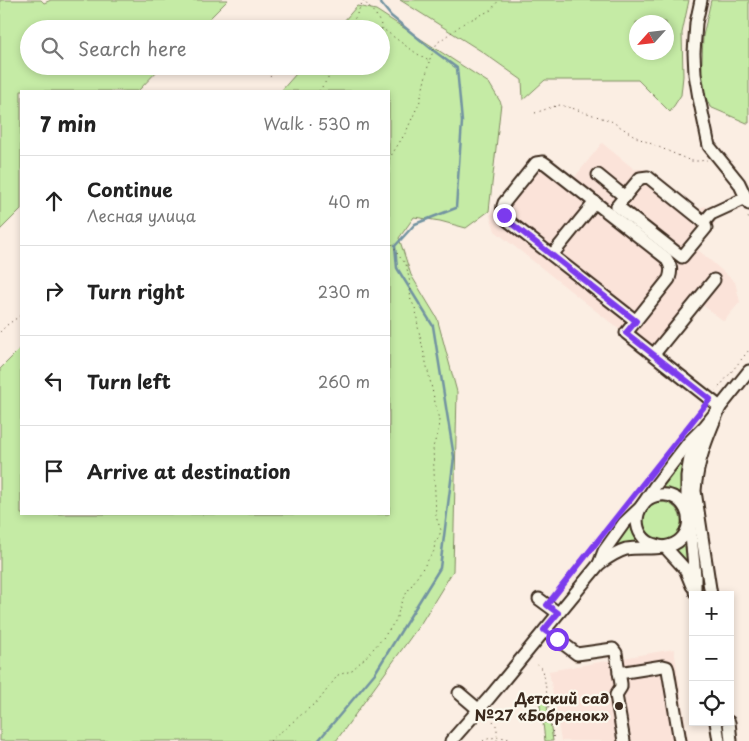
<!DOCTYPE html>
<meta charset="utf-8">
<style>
:root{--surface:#fff;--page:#f6f6f6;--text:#222;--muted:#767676;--line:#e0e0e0}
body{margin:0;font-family:"Playpen Sans",sans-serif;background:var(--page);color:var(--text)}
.controls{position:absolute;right:15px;bottom:15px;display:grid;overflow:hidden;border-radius:0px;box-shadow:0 2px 8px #0003}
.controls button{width:45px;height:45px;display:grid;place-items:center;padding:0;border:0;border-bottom:1px solid var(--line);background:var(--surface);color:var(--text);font:25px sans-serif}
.compass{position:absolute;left:629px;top:15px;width:45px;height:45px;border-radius:50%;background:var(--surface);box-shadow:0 2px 8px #0003;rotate:243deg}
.stop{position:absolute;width:15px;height:15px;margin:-11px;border:4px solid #7c3aed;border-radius:50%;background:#fff}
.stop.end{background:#7c3aed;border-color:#fff;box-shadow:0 1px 5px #0008}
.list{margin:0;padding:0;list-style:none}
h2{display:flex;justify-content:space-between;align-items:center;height:65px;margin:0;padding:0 20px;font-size:21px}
h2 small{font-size:16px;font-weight:400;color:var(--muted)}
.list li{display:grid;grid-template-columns:32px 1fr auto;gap:15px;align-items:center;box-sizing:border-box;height:90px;padding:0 20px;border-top:1px solid var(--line)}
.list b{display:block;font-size:19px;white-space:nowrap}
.list p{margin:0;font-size:16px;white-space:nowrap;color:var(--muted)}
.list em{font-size:16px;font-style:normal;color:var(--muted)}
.icon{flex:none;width:28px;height:28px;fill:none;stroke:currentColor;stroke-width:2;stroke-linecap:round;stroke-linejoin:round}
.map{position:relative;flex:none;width:749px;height:741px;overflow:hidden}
.search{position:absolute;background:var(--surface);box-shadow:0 2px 8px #0003;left:20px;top:20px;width:370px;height:55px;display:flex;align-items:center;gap:12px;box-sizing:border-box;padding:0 18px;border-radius:28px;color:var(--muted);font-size:19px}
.panel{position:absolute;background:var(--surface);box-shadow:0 2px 8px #0003;left:20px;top:90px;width:370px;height:425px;border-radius:0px}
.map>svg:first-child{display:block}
.built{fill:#fbe3d9}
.green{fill:#c5eba5;stroke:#808a62;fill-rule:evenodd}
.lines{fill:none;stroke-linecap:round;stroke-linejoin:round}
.stream{stroke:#7293a1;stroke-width:2.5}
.minor-casing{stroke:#3b2a1e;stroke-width:15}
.path{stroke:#3b2a1e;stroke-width:1;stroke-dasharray:1 4;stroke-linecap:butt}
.minor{stroke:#fbf7ec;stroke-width:11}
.route{stroke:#7c3aed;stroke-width:6}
.poi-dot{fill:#3b2a1e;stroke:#fbf7ec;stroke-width:2}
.labels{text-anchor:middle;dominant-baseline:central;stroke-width:4.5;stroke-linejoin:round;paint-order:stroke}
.poi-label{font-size:15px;font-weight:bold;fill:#3b2a1e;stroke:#fbf7ec;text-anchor:end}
</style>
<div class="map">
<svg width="749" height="741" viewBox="0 0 749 741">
<rect width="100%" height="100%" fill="#fbeee3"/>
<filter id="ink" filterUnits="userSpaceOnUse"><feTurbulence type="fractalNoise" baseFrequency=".02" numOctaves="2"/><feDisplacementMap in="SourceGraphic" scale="10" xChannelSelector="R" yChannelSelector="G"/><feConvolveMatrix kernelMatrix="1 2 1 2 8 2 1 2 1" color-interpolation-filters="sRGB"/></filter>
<g filter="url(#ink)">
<g class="built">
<polygon points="602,143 634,169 646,169 697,209 705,206 711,214 715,223 696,248 735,282 740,302 724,321 694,299 649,353 495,231 490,215 535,159 570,183"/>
<polygon points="674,649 688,741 561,741 549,671"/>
</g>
<g class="green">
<polygon points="0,0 41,0 44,3 51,0 228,0 199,29 29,29 29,66 162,66 138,91 21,91 21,209 0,230"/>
<path d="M400 0H689L682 33 683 76 681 95 670 112 638 80H545L523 100 522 80 481 51ZM636 22H666V52H636Z"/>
<polygon points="711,0 749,0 749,123 747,123 710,107 701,86 703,36"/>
<polygon points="357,6 376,10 489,83 501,103 489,211 466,228 440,221 414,217 399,238 411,275 437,318 457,392 453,571 421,623 336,741 0,741 0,369 21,348 21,514 389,514 389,91 281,91 303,66 381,66 381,29 337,29"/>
<polygon points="685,453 683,499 656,491"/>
<circle cx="661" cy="522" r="20"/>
<polygon points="629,522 632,531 638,544 626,544 610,549"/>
<polygon points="688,540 692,572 675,550"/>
<polygon points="546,697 548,713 541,714 539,698"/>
<polygon points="550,722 553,741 545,741 543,723"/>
</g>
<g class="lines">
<polyline class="stream" points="318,741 375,673 440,568 454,457 433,326 397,268 395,246 415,224 456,208 462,122 457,68 434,51 391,16 378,0"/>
<g class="minor-casing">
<g id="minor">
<polyline points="701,0 696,23 694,53 695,74 699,98 709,146 739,183 749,204"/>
<polyline points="598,175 625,197"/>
<polygon points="648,177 704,222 706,228 682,257 617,206 640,178"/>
<polyline points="704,222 711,214 746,198"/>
<polyline points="552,255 595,202"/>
<path d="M636 321 507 220C503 214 501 210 504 203L536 163 543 162 546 164 666 258C671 266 672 270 669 279L626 333 720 407C708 435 697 461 695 491L711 595"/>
<polyline points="654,354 714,280"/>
<polyline points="665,547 685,569 692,586"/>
<path d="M599 564C607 558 616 552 626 549 642 546 669 552 681 539 698 522 684 492 660 495 637 497 629 527 647 541 652 545 658 546 665 547"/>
<polyline points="695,592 695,576 687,495 687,476 690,458 700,436"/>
<polyline points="539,599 558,613"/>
<polyline points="545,630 577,654 613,649 616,653 621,684 621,687 616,695 624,741"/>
<polyline points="619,673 663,666 667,667 668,670 680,741"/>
<polyline points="459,693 479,710"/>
<polyline points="716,722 719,741"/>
<polyline points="729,722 731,741"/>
<polyline points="451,741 489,698 599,564 604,551 624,523 641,507 655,486 688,443 705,426 749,371"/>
</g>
</g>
<g class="path">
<polyline points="363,0 376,15 383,29"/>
<polyline points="344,29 355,18 363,1"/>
<path d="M381 29H383C398 40 413 52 429 61L437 43 464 23 491 10 499 0"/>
<polyline points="270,77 279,66"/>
<polyline points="319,91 337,66"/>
<polyline points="535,113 552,107 560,105 575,109 611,121 638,138 691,161 699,161 707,160"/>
<polyline points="389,159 406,132 415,112 420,101 429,62"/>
<polyline points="746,213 749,219"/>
<polyline points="0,332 7,325 21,315"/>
<polyline points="716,391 749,350"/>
<polyline points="681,436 704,406"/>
<polyline points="622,511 672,447"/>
<polyline points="553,597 604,534"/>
<polyline points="537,665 543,669 554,741"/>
<polyline points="493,721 497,727 497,741"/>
<polyline points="270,741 320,699 338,675 351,671 365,658 383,638 396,620 402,600 434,551 435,541 439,537 441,530 436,517 433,447 438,432 439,420 418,327 416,310 410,298 411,288 406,264 398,255 389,237"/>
<path d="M483 741C493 736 504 736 514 741"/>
</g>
<use href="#minor" class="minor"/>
</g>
</g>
<g class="lines" filter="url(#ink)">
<polyline class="route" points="504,215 507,220 636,321 626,333 710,399 547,605 558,613 544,630 557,639"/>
</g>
<circle class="poi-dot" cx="619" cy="706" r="5"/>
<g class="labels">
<g class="poi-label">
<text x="609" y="697">Детский сад<tspan x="609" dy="17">№27 «Бобренок»</tspan></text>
</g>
</g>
</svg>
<div class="controls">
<button>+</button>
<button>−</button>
<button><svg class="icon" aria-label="locate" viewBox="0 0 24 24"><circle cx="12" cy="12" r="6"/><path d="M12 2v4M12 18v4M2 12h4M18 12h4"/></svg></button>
</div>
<svg class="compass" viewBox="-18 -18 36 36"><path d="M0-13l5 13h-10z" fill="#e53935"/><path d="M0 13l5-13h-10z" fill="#767676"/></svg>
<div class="stop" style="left:557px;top:639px"></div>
<div class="stop end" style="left:504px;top:215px"></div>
<div class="search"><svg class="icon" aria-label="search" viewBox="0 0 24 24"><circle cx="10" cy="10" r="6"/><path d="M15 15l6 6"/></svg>Search here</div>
<section class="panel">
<h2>7 min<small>Walk · 530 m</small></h2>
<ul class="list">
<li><svg class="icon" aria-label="ahead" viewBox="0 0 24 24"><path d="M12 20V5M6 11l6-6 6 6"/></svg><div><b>Continue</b><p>Лесная улица</p></div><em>40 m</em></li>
<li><svg class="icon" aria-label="right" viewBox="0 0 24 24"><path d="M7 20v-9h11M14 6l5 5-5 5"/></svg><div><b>Turn right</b></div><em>230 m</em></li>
<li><svg class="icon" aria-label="left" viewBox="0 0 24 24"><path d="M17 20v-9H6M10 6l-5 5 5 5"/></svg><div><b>Turn left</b></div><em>260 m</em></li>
<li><svg class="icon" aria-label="arrive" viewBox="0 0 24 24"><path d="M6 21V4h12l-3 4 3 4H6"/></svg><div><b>Arrive at destination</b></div></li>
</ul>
</section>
</div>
